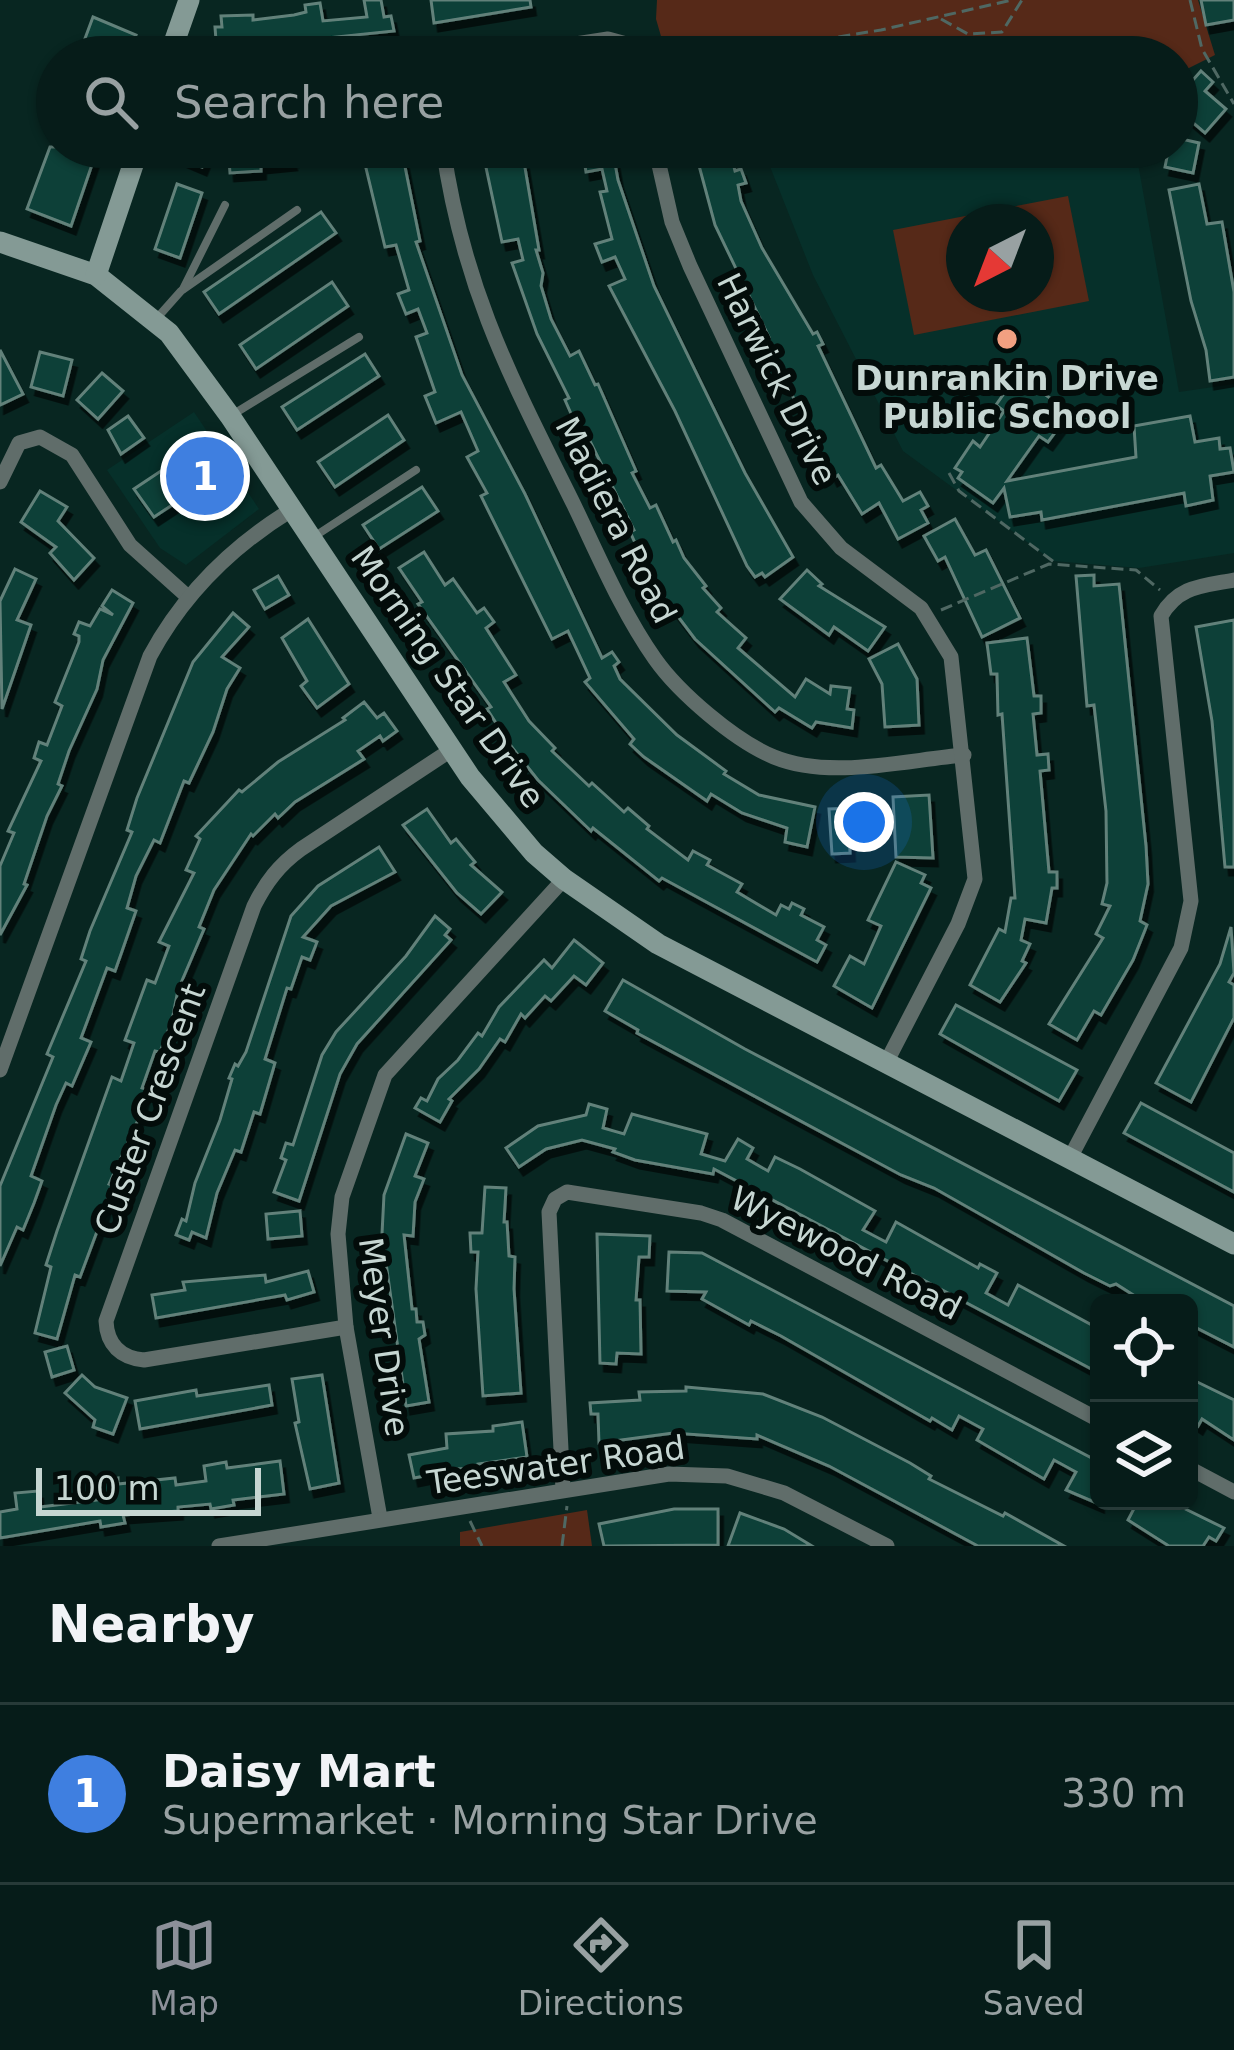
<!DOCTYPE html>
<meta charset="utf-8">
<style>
:root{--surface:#061c19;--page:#0f2522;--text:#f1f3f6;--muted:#98a1a2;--line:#273a38;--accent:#8c9099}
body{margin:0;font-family:"DejaVu Sans",sans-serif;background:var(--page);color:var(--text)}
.controls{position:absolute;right:36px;bottom:36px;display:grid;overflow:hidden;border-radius:18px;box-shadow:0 3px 9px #0004}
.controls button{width:108px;height:108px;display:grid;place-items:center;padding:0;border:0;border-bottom:3px solid var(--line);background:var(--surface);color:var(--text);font:60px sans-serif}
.compass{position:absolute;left:946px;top:204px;width:108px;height:108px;border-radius:50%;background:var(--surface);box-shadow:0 3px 9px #0004;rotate:222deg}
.scale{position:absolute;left:36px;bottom:30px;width:225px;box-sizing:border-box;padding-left:12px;border:6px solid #c6d6d2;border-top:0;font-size:33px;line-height:42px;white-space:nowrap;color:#c6d6d2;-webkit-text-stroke:9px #030c0a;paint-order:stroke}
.you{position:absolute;left:864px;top:822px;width:42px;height:42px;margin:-30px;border:9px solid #fff;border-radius:50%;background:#1a73e8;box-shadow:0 0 0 18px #1a73e833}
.badge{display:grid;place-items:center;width:78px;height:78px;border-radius:50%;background:var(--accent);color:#fff;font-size:39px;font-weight:700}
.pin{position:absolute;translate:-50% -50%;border:6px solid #fff;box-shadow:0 3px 12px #0006}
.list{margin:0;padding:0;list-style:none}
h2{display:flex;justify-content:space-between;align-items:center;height:156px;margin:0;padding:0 48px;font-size:51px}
h2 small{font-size:39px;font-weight:400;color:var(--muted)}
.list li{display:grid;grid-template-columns:78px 1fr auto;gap:36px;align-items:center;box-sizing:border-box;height:180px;padding:0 48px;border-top:3px solid var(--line)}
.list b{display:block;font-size:45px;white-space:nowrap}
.list p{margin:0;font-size:39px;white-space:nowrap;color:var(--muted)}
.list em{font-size:39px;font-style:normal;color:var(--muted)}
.icon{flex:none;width:66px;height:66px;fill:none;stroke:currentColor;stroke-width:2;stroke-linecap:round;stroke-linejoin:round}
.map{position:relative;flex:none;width:1234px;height:1546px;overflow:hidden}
.search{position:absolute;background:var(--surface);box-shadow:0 3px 9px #0004;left:36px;right:36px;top:36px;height:132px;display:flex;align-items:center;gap:30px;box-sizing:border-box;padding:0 42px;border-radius:66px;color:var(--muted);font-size:45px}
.sheet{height:336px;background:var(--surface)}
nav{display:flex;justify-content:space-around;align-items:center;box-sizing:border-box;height:168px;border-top:3px solid var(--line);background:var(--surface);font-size:33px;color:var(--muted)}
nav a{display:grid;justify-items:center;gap:6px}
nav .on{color:var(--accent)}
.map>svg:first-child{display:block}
.built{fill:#06302a;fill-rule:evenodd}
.green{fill:#562918;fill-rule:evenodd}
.building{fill:#073f37;stroke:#62817a;stroke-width:3;filter:url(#shadow)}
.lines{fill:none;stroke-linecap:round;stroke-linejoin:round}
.path{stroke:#4f6863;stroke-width:3;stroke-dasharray:12 6;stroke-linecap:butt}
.lane{stroke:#606d6a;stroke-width:8}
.street{stroke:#606d6a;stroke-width:15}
.secondary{stroke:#849a95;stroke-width:21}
.poi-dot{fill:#f2a081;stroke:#030c0a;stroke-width:4.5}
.labels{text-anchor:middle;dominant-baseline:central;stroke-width:12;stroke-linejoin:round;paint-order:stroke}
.poi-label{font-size:33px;font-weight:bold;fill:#c6d6d2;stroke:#030c0a}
.street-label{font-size:33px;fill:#c6d6d2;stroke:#030c0a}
</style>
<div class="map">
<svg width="1234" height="1546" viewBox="0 0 1234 1546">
<defs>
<filter id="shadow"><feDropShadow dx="4.5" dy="8" stdDeviation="0" flood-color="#0009"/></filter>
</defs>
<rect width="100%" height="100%" fill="#082621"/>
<g class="built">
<path d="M837 147H1135L1179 392 1234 384V553L1139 568 1053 561 903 451 813 275 767 159ZM964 222H1036V294H964Z"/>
<polygon points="194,412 259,509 186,565 160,548 107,470"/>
</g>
<g class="green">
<polygon points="657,0 1198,0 1215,55 1177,74 1177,57 667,57 656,19"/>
<path d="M1068 196 1089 301 914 335 893 230ZM964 222H1036V294H964Z"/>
<polygon points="587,1510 592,1546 460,1546 460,1532"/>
</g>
<g class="building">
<polygon points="364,0 381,0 384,17 391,16 394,31 326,38 326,42 264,51 225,51 224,40 216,40 215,27 222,27 221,16 253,15 253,20 294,15 306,12 305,5 320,3 323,21 367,17"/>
<polygon points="431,0 530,0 531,7 434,23"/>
<polygon points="1201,0 1234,0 1234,20 1206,25"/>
<polygon points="93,17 136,35 127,57 91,57 80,52"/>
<polygon points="1201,71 1213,82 1205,91 1226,109 1205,133 1177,109 1177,98"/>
<polygon points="1177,138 1199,143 1193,173 1165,167 1169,147 1177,147"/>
<polygon points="50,147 98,147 71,226 27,209"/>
<polygon points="155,147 210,147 202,167"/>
<polygon points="228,147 326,147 327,156 291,159 292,162 261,165 261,171 230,173"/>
<polygon points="395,147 401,147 420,241 416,242 462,375 525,494 602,658 612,652 619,662 614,666 620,679 677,735 726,771 724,774 759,795 815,807 807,847 785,842 787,828 742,813 711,794 707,801 644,757 630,744 634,739 585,682 590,678 568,631 552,639 481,496 487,493 467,457 478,451 461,412 436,423 425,396 435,392 416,337 427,333 418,309 406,314 398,294 409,290 396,245 385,247 365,164 388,160 386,149"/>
<polygon points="582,147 612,147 618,180 654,286 745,473 793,557 765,577 762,573 755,577 747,566 675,411 609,286 625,279 615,257 602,262 595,244 612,239 600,192 607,191 602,169 586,172"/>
<polygon points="694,147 729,147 735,171 741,169 746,183 738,185 741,201 762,248 813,334 817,332 823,344 818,346 876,468 881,465 903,501 920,492 928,506 921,510 928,523 898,539 879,503 862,514 838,475 833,478 765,340 769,337 715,225"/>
<polygon points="500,155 502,166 524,162 539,250 536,250 543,273 541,286 551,319 570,356 579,351 595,385 598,384 636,471 632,473 650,508 656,505 673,542 676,540 684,558 706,586 703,588 721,608 717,612 746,638 738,648 795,697 806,679 830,694 831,686 850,688 847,709 854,710 852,728 816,722 812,728 779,708 775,712 695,639 655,586 630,532 634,530 589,439 585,441 573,418 565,400 569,398 537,334 512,263 523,260 518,239 502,242 484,158"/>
<polygon points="177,184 202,193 180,258 155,249"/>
<polygon points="1199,184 1207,224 1222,222 1234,292 1234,377 1210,381 1206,350 1191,301 1169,190"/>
<polygon points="321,212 336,233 219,314 204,292"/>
<polygon points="332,282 348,306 256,369 240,345"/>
<polygon points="0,350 23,394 0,405"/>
<polygon points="40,352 72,360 63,396 31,387"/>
<polygon points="365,354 379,376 297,430 282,407"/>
<polygon points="102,373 123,391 98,419 77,400"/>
<polygon points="1017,375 1070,412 1048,442 1039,436 1007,481 1136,457 1134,426 1190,416 1195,442 1219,438 1220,449 1230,448 1234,472 1210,476 1213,500 1186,506 1184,493 1042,520 1041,512 1010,517 1004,488 993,503 958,478 962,472 955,468 973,441 980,447 1004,411 996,405"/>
<polygon points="388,415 404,440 335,487 318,462"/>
<polygon points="128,416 144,438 121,454 108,430"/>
<polygon points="197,447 216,476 154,517 134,489"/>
<polygon points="422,487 438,511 379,549 363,525"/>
<polygon points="40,491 67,507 58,521 94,558 74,580 50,553 56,547 21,522"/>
<polygon points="955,519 975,555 986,550 1020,618 982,637 945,557 938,561 924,536"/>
<polygon points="424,552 445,585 453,579 477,613 484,608 494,622 486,628 516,675 504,682 529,721 555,748 552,751 589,786 592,783 624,812 628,808 649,826 647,829 688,860 693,851 710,860 707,865 742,884 737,892 776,915 781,905 789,909 792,903 804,909 801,915 824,927 817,940 826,945 817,962 662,878 659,881 593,828 591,831 538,780 511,746 487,709 491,707 418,604 422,602 399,568"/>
<polygon points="15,569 36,579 17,620 31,625 2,709 0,601"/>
<polygon points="807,570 822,584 819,586 885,627 868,651 834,627 829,635 780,599"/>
<polygon points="1094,575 1094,586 1119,584 1146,846 1148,884 1140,921 1147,925 1133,960 1101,1015 1094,1011 1077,1040 1049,1024 1103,938 1096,934 1110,906 1102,904 1107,883 1106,811 1094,705 1087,706 1076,576"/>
<polygon points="278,576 289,595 265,609 254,590"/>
<polygon points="112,590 133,603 103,660 97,689 69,751 58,784 62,786 47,816 24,884 27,885 0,935 0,866 14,833 8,831 41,761 34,758 39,742 47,745 62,706 55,702 79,642 79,636 74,634 79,622 90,626 100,609 113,615 102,606"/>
<polygon points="233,613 249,627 222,657 240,668 227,689 213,732 189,783 184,781 160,843 154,840 136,876 127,908 136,911 121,954 115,971 107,968 81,1038 91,1042 72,1086 66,1083 56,1105 31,1176 42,1181 34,1203 23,1230 17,1227 0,1266 0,1186 53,1057 47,1054 86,961 81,959 90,931 132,832 127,830 137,798 193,662"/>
<polygon points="308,619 349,684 317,708 301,686 307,681 282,638"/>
<polygon points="1234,620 1234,867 1225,867 1212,721 1196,627"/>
<polygon points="1027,638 1034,696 1041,696 1041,713 1033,714 1037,755 1048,754 1049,770 1040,771 1049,872 1057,872 1057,888 1052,888 1046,923 1025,919 1021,940 1030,944 1022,961 1026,963 1000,1002 970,985 999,929 1005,932 1011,898 1015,898 1002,714 998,715 997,674 991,674 987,643"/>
<polygon points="898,644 917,679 919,725 885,727 882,684 869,659"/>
<polygon points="364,702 377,718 384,713 397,731 383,741 380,736 358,751 364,759 295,802 278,818 275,814 253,836 251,834 214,890 199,927 204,929 178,990 172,1020 160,1052 155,1051 142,1088 146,1089 137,1122 109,1184 112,1185 102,1218 80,1277 75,1275 57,1339 35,1333 51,1267 46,1265 57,1231 112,1077 121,1081 134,1043 125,1040 147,980 155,983 169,946 159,942 194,873 186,870 200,839 196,836 239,790 242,792 278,762 345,720 343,718"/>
<polygon points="929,795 933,858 896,857 893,797"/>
<polygon points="856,808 857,825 849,825 850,853 832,854 829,809"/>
<polygon points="427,809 451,843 456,839 475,862 471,865 502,892 481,914 457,893 403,825"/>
<polygon points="379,847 395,872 331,906 303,937 317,942 310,960 302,957 291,989 287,988 265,1059 275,1063 260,1114 254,1112 241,1152 235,1150 217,1193 206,1238 192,1232 189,1240 176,1235 182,1219 186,1221 195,1183 220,1120 232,1079 229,1078 235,1064 238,1066 246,1052 291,916 318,886"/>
<polygon points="896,862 925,875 921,883 931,888 872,1008 834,986 850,956 864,964 881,926 868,920"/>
<polygon points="435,916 450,929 445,935 451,940 357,1044 340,1074 299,1201 274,1192 286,1160 281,1158 286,1143 293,1145 322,1055 336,1032 406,956"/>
<polygon points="1231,927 1234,973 1229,982 1234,985 1234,1018 1191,1102 1156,1083 1220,964"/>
<polygon points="574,940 603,963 586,985 574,976 551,1001 545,996 525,1018 521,1014 505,1042 500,1039 479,1069 449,1099 452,1101 440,1122 415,1108 421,1098 427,1101 438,1079 458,1060 478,1033 482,1036 499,1007 544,960 552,968"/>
<polygon points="623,980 745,1049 1234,1306 1234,1347 1189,1324 1189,1303 1146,1303 1116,1284 1110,1286 1084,1273 934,1188 901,1175 637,1033 638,1030 605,1011"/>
<polygon points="956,1005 1077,1070 1059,1101 940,1034"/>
<polygon points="1141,1103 1234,1153 1234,1192 1124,1133"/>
<polygon points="589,1104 607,1109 603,1128 624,1134 632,1114 707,1134 701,1154 725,1161 738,1139 753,1148 747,1159 768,1171 775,1157 800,1169 875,1211 863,1230 886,1242 896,1222 978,1268 980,1264 997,1273 986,1293 1008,1305 1018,1285 1099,1329 1099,1373 714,1169 713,1174 635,1160 613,1152 615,1149 582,1140 546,1149 519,1167 506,1148 538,1126 586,1115"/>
<polygon points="406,1134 428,1143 415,1176 424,1179 415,1202 413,1236 404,1235 412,1309 416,1309 417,1322 423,1322 425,1335 419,1339 429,1402 406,1406 382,1234 384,1195"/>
<polygon points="485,1187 506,1188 504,1222 507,1222 509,1256 515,1257 514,1289 521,1393 483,1396 476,1289 478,1252 471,1252 470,1233 482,1233"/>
<polygon points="300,1211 302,1236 268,1239 266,1214"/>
<polygon points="597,1234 650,1236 649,1257 639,1257 636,1300 640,1300 641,1354 617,1353 616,1364 600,1363"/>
<polygon points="669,1252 702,1253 1099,1462 1099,1504 1066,1490 1076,1472 1054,1460 1044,1479 977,1440 983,1429 959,1416 952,1430 932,1418 930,1421 781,1336 751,1321 749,1325 702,1299 706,1292 667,1291"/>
<polygon points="308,1271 314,1292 287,1300 285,1295 156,1318 152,1295 185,1290 183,1282 265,1275 266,1282"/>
<polygon points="67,1346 74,1370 52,1377 45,1352"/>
<polygon points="82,1375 95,1387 127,1398 113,1434 93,1427 95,1420 65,1393"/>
<polygon points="322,1375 339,1483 310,1489 295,1423 299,1422 292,1379"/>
<polygon points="1189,1378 1234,1400 1234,1440 1202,1419 1198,1426 1189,1420"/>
<polygon points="269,1385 272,1405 140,1429 135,1401 196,1390 197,1396"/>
<polygon points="686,1387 763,1394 822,1417 910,1463 931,1476 929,1479 1003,1516 1005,1513 1064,1546 978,1546 829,1466 757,1435 757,1439 673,1433 599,1443 598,1414 591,1414 590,1403 640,1400 639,1392 686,1391"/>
<polygon points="522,1422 527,1457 478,1464 478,1468 433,1470 434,1474 414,1478 409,1455 447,1448 446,1434 493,1431 493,1426"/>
<polygon points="280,1461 284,1494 233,1500 234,1505 211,1509 210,1504 178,1507 178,1511 123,1515 125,1523 101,1527 100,1521 0,1538 0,1512 17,1509 15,1493 38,1491 40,1507 97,1500 94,1482 118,1478 118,1484 175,1478 176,1485 206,1481 204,1466 226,1462 227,1468"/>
<polygon points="1138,1501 1169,1501 1224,1528 1216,1541 1209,1537 1203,1546 1169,1546 1128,1520"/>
<polygon points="674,1509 718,1509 718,1545 604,1546 599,1524"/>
<polygon points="740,1513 784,1529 812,1546 728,1546"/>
</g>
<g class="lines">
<g class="path">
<polyline points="1190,0 1202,49 1234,104"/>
<polyline points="941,19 968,34 1002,32 1022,0"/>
<polyline points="714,57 881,30 1012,0"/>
<polyline points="949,473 959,491 1054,562"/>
<polyline points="941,610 1049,564 1136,570 1160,590"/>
<polyline points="470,1521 482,1546"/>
<polyline points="562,1546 567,1506"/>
</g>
<g class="lane">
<polyline points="183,289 225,205"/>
<polyline points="157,318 181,291 297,210"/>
<polyline points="232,415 359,337"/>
<polyline points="312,538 416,470"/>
</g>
<g class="street">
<polyline points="490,57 608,39 630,45 641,57"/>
<path d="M443 147C463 289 512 380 574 505 599 557 622 612 655 659 679 693 735 741 774 757 830 780 906 760 964 755"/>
<polyline points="655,147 672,222 690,266 801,502 841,548 921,608 951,657 975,879 958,924 886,1063"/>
<polyline points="0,482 19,443 40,437 72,455 130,545 188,597"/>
<path d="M0 1070 150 656C184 593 231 547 291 510"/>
<path d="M1070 1158 1181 948 1191 901 1161 616C1178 586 1202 586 1234 580"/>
<path d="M346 1327 144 1360C121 1358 107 1345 106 1321L254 906C266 882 279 865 301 849L451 750"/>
<polyline points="1189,1468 1234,1492"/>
<polyline points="563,1489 549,1212 555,1199 567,1192 701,1213 722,1220 1099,1420"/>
<polyline points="380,1518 346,1327 338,1234 342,1197 385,1075 564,879"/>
<polyline points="219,1546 669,1474 727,1476 784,1493 887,1546"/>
</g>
<g class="secondary">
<polyline points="169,57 189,0"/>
<polyline points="0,242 96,275 169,333 230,416 470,777 534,853 564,879 658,944 1234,1244"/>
<polyline points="96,275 139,147"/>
</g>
</g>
<circle class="poi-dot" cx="1007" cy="339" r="12"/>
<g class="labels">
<g class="poi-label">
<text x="1007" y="378">Dunrankin Drive<tspan x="1007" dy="38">Public School</tspan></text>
</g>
<g class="street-label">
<text transform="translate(777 379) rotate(64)">Harwick Drive</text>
<text transform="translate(616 520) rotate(63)">Madiera Road</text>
<text transform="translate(448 677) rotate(55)">Morning Star Drive</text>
<text transform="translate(150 1109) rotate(-70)">Custer Crescent</text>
<text transform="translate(846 1253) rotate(27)">Wyewood Road</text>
<text transform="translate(384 1337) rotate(82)">Meyer Drive</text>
<text transform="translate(556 1465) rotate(-8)">Teeswater Road</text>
</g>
</g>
</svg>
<div class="controls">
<button><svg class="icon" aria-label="locate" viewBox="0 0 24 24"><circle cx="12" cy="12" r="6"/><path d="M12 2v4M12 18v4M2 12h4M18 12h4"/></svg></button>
<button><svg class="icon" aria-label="layers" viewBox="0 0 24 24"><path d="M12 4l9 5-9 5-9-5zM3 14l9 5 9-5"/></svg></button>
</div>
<svg class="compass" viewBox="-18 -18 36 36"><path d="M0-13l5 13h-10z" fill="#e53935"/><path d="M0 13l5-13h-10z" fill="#98a1a2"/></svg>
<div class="scale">100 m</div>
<div class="you"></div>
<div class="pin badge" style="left:205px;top:476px;background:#3f7fe0">1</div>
<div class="search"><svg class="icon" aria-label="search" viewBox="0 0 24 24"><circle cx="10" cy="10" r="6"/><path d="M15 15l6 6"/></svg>Search here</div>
</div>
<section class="sheet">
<h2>Nearby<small></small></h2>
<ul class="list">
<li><span class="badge" style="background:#3f7fe0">1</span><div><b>Daisy Mart</b><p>Supermarket · Morning Star Drive</p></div><em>330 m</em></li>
</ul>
</section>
<nav>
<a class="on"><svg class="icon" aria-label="map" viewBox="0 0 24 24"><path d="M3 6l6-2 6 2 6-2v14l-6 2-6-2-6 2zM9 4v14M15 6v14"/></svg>Map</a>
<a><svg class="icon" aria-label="directions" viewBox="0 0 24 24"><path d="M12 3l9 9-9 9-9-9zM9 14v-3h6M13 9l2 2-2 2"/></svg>Directions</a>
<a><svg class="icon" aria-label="saved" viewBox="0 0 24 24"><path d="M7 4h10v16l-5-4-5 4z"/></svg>Saved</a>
</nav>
